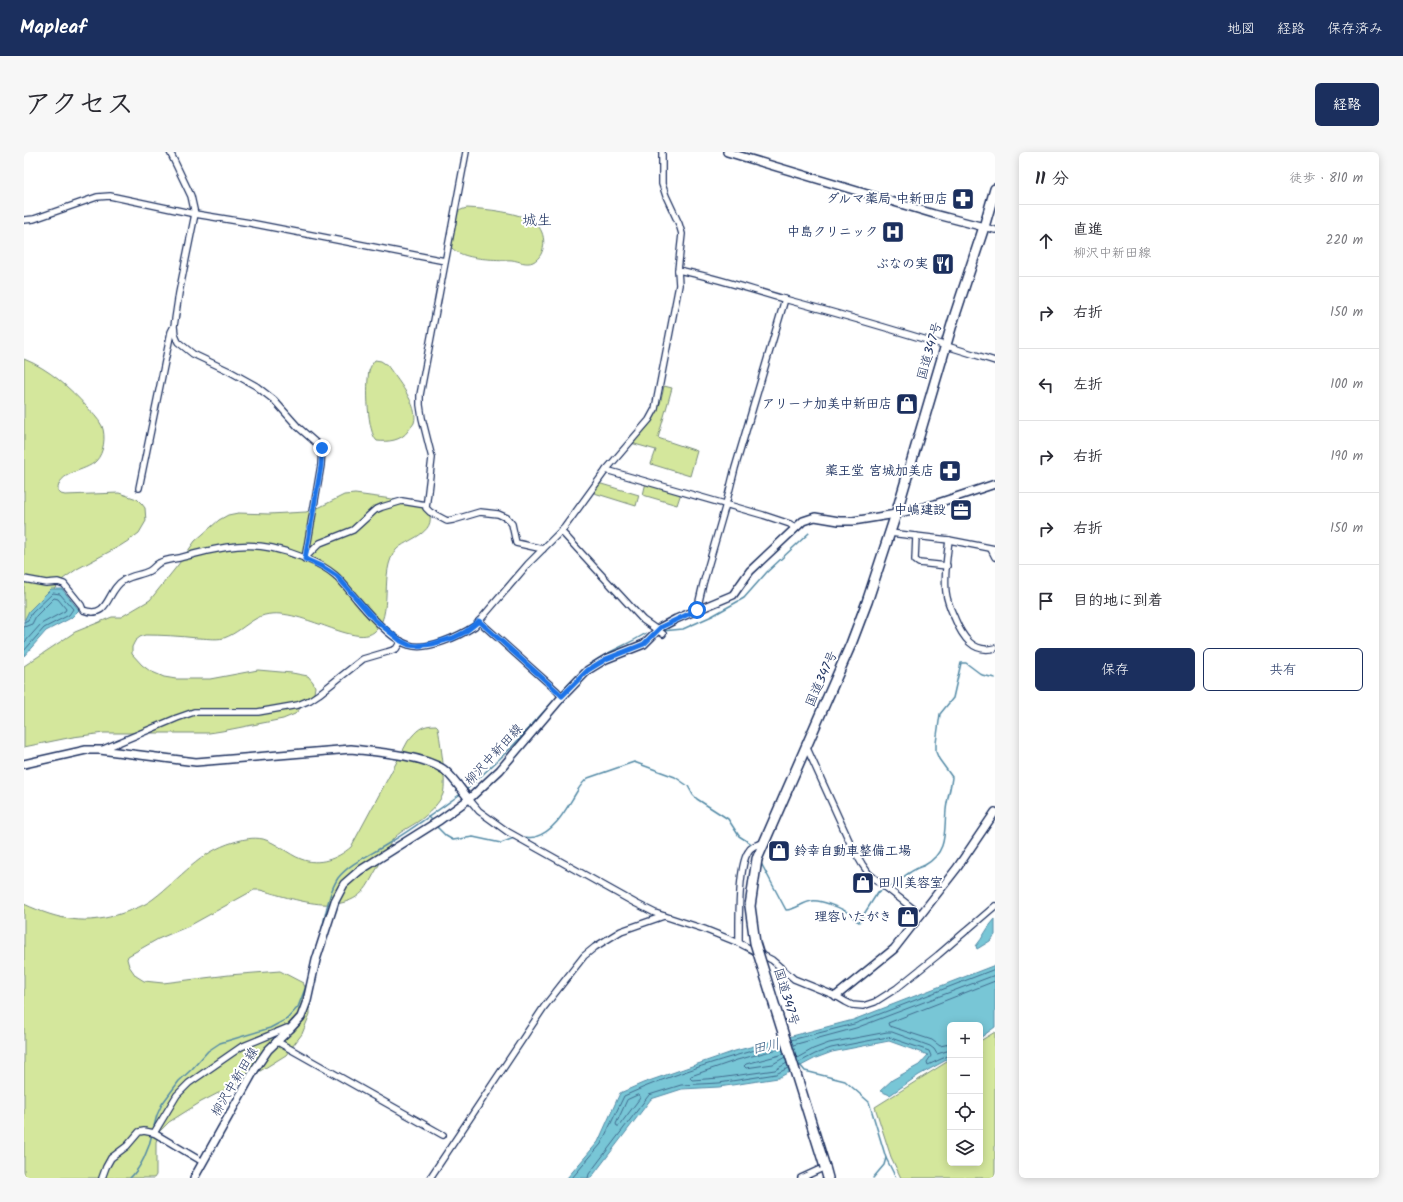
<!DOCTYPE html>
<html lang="ja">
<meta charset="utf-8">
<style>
:root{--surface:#fff;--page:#f7f7f7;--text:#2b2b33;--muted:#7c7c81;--line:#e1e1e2;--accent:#1b2f5e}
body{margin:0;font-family:Kalam,"Klee One",sans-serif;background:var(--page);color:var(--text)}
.controls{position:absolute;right:12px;bottom:12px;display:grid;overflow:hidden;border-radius:6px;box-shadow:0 2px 10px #0003}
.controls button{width:36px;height:36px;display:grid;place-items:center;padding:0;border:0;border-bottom:1px solid var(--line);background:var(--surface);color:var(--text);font:20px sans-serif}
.stop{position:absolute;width:12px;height:12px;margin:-9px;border:3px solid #1a73e8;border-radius:50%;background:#fff}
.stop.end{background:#1a73e8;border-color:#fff;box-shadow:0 1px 4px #0008}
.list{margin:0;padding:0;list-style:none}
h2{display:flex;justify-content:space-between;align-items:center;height:52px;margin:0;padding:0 16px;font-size:17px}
h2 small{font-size:13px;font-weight:400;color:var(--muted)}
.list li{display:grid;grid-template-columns:26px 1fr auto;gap:12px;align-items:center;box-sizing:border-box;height:72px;padding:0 16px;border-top:1px solid var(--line)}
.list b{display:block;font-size:15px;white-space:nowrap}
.list p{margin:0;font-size:13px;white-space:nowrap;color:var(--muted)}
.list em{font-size:13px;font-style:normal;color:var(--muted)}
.actions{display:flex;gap:8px;padding:12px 16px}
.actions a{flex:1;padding:9px 0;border:1px solid var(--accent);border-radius:6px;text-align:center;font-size:14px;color:var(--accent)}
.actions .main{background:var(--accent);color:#fff}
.icon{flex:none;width:22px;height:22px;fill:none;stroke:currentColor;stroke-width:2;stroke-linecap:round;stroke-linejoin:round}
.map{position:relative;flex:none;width:971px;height:1026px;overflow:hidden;border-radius:6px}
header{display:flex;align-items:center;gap:24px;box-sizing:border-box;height:56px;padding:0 20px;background:var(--accent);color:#fff}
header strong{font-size:19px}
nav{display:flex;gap:22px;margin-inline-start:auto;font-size:14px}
.intro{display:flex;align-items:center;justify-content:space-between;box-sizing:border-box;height:96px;padding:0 24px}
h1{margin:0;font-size:28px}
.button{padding:10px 18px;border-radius:6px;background:var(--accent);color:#fff;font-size:14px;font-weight:700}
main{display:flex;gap:24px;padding:0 24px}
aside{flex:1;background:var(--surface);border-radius:6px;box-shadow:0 2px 10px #0003}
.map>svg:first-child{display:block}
.green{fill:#d4e79c;stroke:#788b7d}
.water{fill:#78c6d6;stroke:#538aa6}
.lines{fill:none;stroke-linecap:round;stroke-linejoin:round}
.shore{stroke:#406b8e;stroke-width:1}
.stream{stroke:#538aa6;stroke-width:1.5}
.minor-casing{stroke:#1b2f5e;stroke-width:8}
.tertiary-casing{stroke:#1b2f5e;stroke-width:10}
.secondary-casing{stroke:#1b2f5e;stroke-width:10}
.trunk-casing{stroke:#1b2f5e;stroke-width:12}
.minor{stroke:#fff;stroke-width:5.5}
.tertiary{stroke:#fff;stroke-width:7}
.secondary{stroke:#fff;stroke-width:7}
.trunk{stroke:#fff;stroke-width:9}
.trunk-bridge-casing{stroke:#1b2f5e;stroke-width:12;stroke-linecap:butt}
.trunk-bridge{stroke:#fff;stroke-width:9}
.route{stroke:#1a73e8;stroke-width:5}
.labels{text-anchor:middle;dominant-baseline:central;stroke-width:4;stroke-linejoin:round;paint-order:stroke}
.poi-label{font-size:13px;font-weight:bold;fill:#1b2f5e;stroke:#fff;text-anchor:end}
.street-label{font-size:13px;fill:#1b2f5e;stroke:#fff}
.water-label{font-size:14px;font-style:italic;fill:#375c82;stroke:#fff}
.quarter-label{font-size:15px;fill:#1b2f5e;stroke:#fff}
</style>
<header>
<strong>Mapleaf</strong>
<nav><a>地図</a><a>経路</a><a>保存済み</a></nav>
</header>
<div class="intro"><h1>アクセス</h1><a class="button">経路</a></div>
<main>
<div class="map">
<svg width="971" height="1026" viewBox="0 0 971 1026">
<rect width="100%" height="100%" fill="#fff"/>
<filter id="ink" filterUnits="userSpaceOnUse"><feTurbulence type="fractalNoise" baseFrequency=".025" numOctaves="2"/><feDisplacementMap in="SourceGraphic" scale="8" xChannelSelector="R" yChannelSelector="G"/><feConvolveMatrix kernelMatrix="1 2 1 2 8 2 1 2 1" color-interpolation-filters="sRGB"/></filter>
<g filter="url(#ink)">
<g class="green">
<path d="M443 56C462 57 496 60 511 71 523 80 523 103 509 110 502 113 495 109 488 108 468 107 411 110 426 74 430 63 431 59 443 56Z"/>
<path d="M0 207C25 217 45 235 63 255 68 261 74 266 78 274 82 284 80 301 72 309 62 320 33 319 34 339L37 342 41 343 95 341 113 347 118 352 121 356 122 369 115 381 107 387 96 394 53 417 39 427 11 459 0 468Z"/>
<path d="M351 208 357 209 363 213C372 226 396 254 390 271 389 273 386 276 384 279 377 289 364 290 353 289 343 280 342 233 345 219 346 215 348 212 351 208Z"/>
<path d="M640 234 648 236 634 286 673 299 666 324 627 312 632 298 607 291C627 271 635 263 640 234Z"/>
<polygon points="622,330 657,341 653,353 619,343"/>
<polygon points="574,331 615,343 612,354 567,340"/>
<path d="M331 342 398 351C400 353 404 357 405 360 413 382 382 387 372 398 354 419 371 464 350 480 338 490 308 476 295 472 277 466 252 456 233 466 222 472 212 482 200 486 191 488 181 486 173 486 155 484 138 483 121 483L116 485 111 489 108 495V502L118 513 126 519 140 525 152 527H186L234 518 268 521 284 524 289 530 291 535 290 541 271 562 259 567 198 579 185 581H80L49 585 0 595V514L51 480 88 465H97L126 448 154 413 171 389 195 368 204 363 214 361 245 362 282 360 296 355 320 343Z"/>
<path d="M412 573 414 575C416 590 423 628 419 642 416 650 407 659 400 665 391 673 379 677 370 686 367 689 365 694 363 699 357 709 351 720 345 731 324 769 268 746 236 738H230L165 774 134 787 104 804 103 807 105 814 112 824 120 829 139 831 205 823 256 819 279 831 286 845V862L278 882 262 903 233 921 177 950 145 970 135 980 132 990V1023L130 1026H0V752C35 768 62 774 99 761 110 757 120 754 129 747 157 726 175 700 210 690 220 687 229 685 239 687 253 691 264 702 277 707 295 714 313 707 327 695L384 589C393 578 397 573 412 573Z"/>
<polygon points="971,880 971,1026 877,1026 867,1005 851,955 926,908 926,1011 956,1011 956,889"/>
</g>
<g class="water">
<polygon points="27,437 38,437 55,458 47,466 22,479 0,504 0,469 5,459"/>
<path d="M971 767V783L966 789 953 797 952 794C959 786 963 775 971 767Z"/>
<polygon points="971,813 971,875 956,886 956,873 926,873 926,906 895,923 866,943 856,939 868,928 895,913 904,903 865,889 808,900 792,906 754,926 695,935 658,937 627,947 567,1026 543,1026 574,990 596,941 619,931 711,899 829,868"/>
</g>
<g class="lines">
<g class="shore">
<polyline points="0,470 4,468 8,461 29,441 36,442 49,457 45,463 20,476 0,499"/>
<polyline points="0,475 8,472 12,464 30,446 34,447 42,457 41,459 17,472 0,491"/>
<polyline points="767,888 830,872 971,817"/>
<polyline points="926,892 916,894 908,888 865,874 864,871 971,829"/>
<polyline points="769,893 832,876 971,823"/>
<polyline points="758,896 713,908 667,924 666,926 668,928 695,926 751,918 763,911"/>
<polyline points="760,902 722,912 720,914 722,916 749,912 761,905"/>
<polyline points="773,906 789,897 805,891 863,880 868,880 906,894 910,897 913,902 926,898"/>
<polyline points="774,911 791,902 807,896 864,885 905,899 907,904 903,910 904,913 926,903"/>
<polygon points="614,943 616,944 616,946 595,974 593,974 592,972 603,948"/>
<path d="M548 1026 577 992 600 944C650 921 704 905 757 891"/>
<polyline points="564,1026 565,1022 625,943 657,933 695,931 752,922 764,916"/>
</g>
<g class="stream">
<polyline points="638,479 659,477 688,464 720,446 743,420 785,381"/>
<path d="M537 541C547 529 557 518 569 510 586 498 606 492 622 481"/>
<polyline points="441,639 487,596 532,546"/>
<polyline points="404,665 408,669"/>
<polyline points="412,674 422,684 429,688 449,685 477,691 490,686"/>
<path d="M498 685C502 685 507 686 511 685 529 680 540 661 549 646 554 638 557 631 564 626L610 610 651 625 664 634 669 643 673 647 704 667 715 684 726 691 728 694"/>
<path d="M737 711 762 758C771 758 779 750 788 749 795 747 820 757 826 762 830 765 830 768 835 770L854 740 861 737"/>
<path d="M864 735C874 731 880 723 890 718 893 716 897 715 901 713 924 700 920 680 922 658 923 647 927 636 928 625L915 607 912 600V591L916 562 929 546 937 511H942L958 523 971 526"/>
<path d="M296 785C301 767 304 741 314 726 326 711 346 703 362 693 389 677 413 659 438 641"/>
<polyline points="776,913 781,919 821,929 845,950 862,1006 872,1026"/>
<polyline points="129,978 133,963 138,952 155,929 168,917 184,899 196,891 246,876 263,867 274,855 284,829"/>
<path d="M106 1026C117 1016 125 997 128 982"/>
<polyline points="849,1026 860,1013 862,1006"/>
</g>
<g class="minor-casing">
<g id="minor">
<polyline points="146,0 167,44 171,62 155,141 150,174 151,183 154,190 169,202 205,219 232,234 250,248 274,275 298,296 297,313 281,407"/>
<polyline points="442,0 396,243 396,253 398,266 408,306 402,356 406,360 423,369 429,368 456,360 474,362 483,366 488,372 492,391 519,397"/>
<polyline points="0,68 10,67 73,45 86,44 171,62 226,71 421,109"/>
<polyline points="960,75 971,78"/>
<path d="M654 118C690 125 725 137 760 147 831 166 901 187 971 209"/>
<polyline points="582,318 739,363 766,372 771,376"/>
<polyline points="115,336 147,180 149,176"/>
<polyline points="537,379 619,468 639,482"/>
<polyline points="866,381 925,388 971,397"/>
<polyline points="892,384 891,408 895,411 923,414"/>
<path d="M925 388C923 405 920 423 922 440 923 450 927 458 931 467 938 484 949 502 971 496"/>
<polyline points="967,397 971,405"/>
<polyline points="282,405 296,391 329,378 351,358 358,355 378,349 402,353"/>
<path d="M0 427 22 431 34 430 40 432 57 453 59 458C86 468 82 438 100 428 108 423 117 423 125 419 129 417 131 413 135 411 140 408 149 407 155 406 185 398 217 389 248 396 267 400 296 410 311 423 319 430 326 440 333 448 344 461 369 489 385 493 404 499 435 484 451 474L504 412 540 376 582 318 625 268 631 257 655 133 654 118 658 82 655 72 642 44 638 32V0"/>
<polyline points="673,458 679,432 702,352 711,316 761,147"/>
<polyline points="455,469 533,539 538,545"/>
<polyline points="782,594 827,693 838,712 845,722 897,763"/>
<polyline points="77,598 153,566 170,560 234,560 274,553 286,548 295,542 339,507 363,500 372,497 377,489"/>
<polyline points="445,647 455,659 484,680 611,751 631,761 680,777 715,791 748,808 770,827 812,844 822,850 828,853 839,854 851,850 873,836 914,803 971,754"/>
<path d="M715 791C715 771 714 715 724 700 727 694 734 692 740 691"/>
<polyline points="252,889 419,983"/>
<polyline points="130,981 153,943 165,931 217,895 263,876 266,877"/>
<polyline points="78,1026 82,1015 87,1006 103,994 115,980 120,979 130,981 179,1010"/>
<polyline points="406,1026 520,855 560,804 571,795 597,779 640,764"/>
<polyline points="777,1026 801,1015"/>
</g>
</g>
<g class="tertiary-casing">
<g id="tertiary">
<polyline points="703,0 910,62 960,75"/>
<polyline points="872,362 911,352 971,332"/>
<path d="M0 612 62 598H76L172 610 327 597C352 600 397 603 419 617 427 622 438 639 445 647"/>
<polyline points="812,844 870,797 933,716 971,660"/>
</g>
</g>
<g class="secondary-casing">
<polyline id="secondary" points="170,1026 231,917 244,898 266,877 277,865 283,849 292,808 311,749 320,732 335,719 416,668 445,647 476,618 538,545 564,518 582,507 620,492 637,475 652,467 709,443 726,419 779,369 791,365 815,369 829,369 872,362"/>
</g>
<g class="trunk-casing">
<g id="trunk">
<polyline points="733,707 827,492 843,450 872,362 929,169 960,75 971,37"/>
<polyline points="801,1015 804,1026"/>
</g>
</g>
<use href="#minor" class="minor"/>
<use href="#tertiary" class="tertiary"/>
<use href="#secondary" class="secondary"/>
<use href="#trunk" class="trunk"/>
<g class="trunk-bridge-casing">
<polyline id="trunk-bridge" points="733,707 726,754 731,791 801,1015"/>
</g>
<use href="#trunk-bridge" class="trunk-bridge"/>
</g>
</g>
<g class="lines" filter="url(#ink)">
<polyline class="route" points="298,296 297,314 281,407 299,415 313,424 351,468 377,489 385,493 393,494 408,492 429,486 441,480 455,469 533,539 538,544 564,518 582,507 620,492 637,475 673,458"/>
</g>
<defs>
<g id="pharmacy-square" transform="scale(1.15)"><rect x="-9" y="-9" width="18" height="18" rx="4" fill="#1b2f5e" stroke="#fff"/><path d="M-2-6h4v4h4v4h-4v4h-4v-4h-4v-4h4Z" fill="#fff"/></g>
<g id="hospital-square" transform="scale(1.15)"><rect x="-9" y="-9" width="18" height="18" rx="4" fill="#1b2f5e" stroke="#fff"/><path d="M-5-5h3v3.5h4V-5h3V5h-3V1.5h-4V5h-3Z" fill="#fff"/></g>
<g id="restaurant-square" transform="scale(1.15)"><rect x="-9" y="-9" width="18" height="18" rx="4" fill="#1b2f5e" stroke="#fff"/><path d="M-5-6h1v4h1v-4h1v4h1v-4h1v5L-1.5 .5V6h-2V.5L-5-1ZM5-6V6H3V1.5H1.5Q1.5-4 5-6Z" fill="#fff"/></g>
<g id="shop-square" transform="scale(1.15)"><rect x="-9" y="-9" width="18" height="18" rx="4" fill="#1b2f5e" stroke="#fff"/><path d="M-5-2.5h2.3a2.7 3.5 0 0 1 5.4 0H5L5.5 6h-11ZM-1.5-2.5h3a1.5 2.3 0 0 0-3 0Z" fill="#fff"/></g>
<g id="office-square" transform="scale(1.15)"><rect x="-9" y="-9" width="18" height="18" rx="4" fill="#1b2f5e" stroke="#fff"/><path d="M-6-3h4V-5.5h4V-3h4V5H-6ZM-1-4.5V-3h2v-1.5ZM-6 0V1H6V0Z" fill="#fff"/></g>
</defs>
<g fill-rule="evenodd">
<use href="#pharmacy-square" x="939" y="47"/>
<use href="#hospital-square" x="869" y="80"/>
<use href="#restaurant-square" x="919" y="112"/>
<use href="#shop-square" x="883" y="252"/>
<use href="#pharmacy-square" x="926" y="319"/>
<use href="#office-square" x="937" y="358"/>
<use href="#shop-square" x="755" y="699"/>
<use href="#shop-square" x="839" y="731"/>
<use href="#shop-square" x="884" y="765"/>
</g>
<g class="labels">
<g class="poi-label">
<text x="924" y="47">ダルマ薬局 中新田店</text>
<text x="854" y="80">中島クリニック</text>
<text x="904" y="112">ぶなの実</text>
<text x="868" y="252">アリーナ加美中新田店</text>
<text x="910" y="319">薬王堂 宮城加美店</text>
<text x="922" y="358">中嶋建設</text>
<text x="770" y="699" text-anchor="start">鈴幸自動車整備工場</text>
<text x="854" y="731" text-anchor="start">田川美容室</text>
<text x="868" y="765">理容いたがき</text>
</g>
<g class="street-label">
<text transform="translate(906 199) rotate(-74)">国道347号</text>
<text transform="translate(798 527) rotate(-66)">国道347号</text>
<text transform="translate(470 603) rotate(-47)">柳沢中新田線</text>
<text transform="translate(762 845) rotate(73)">国道347号</text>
<text transform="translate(211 930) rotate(-59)">柳沢中新田線</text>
</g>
<g class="water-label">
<text transform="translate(742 895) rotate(-13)">田川</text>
</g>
<g class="quarter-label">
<text x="513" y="69">城生</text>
</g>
</g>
</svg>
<div class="controls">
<button>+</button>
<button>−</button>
<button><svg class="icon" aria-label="locate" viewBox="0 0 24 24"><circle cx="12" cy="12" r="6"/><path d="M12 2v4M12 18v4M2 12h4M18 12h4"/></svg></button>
<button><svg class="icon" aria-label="layers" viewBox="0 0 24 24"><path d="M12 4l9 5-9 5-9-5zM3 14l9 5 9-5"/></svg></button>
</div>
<div class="stop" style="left:673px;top:458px"></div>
<div class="stop end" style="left:298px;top:296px"></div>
</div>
<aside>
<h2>11 分<small>徒歩 · 810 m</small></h2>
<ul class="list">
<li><svg class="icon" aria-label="ahead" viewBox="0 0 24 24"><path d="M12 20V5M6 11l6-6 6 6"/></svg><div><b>直進</b><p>柳沢中新田線</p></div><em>220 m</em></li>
<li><svg class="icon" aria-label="right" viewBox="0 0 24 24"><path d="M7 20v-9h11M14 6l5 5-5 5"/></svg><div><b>右折</b></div><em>150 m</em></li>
<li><svg class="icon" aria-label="left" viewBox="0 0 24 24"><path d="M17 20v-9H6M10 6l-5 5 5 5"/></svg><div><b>左折</b></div><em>100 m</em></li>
<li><svg class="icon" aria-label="right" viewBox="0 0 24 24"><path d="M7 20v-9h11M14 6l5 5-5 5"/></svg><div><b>右折</b></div><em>190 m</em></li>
<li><svg class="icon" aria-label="right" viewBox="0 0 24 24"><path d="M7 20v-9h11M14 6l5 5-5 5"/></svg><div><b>右折</b></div><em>150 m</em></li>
<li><svg class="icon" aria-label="arrive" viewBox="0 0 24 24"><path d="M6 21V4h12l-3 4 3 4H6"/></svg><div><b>目的地に到着</b></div></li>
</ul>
<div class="actions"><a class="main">保存</a><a>共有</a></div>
</aside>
</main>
